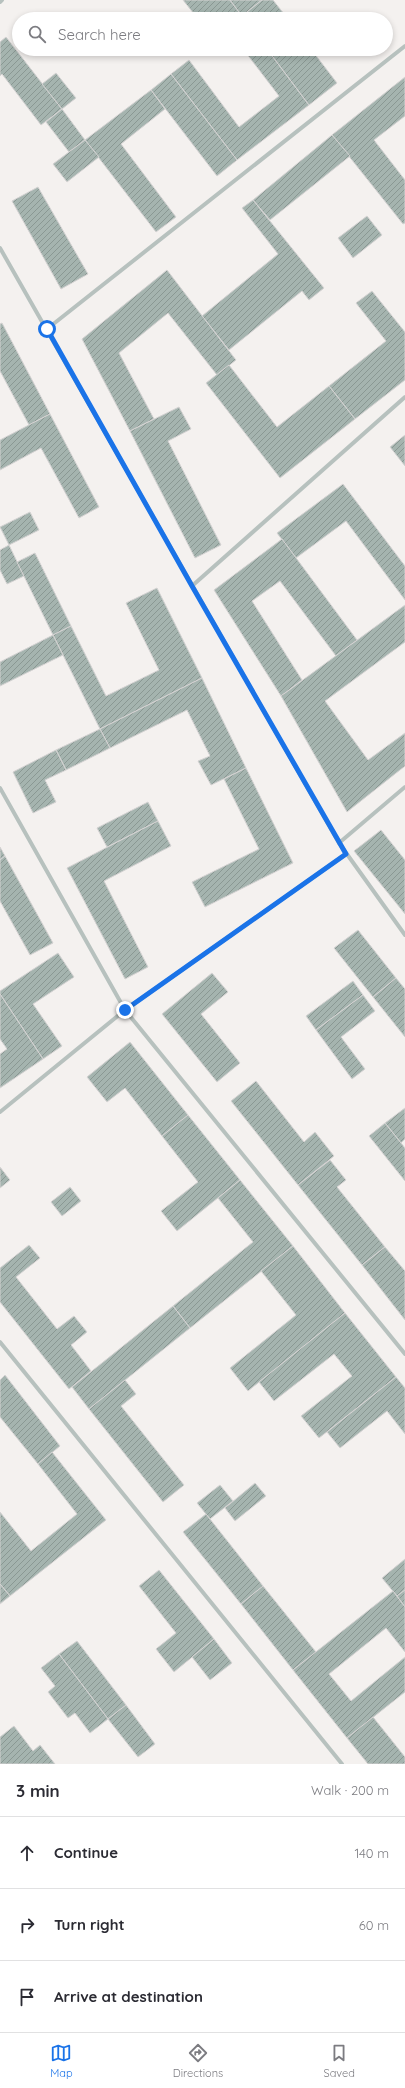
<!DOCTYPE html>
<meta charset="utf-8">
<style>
:root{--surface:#fff;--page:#f7f7f7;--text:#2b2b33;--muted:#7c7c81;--line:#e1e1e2;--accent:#1a73e8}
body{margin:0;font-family:Quicksand,sans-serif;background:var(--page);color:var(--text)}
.stop{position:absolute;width:12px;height:12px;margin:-9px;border:3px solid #1a73e8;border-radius:50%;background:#fff}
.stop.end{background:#1a73e8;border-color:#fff;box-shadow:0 1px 4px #0008}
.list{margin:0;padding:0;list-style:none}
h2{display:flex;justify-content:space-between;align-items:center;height:52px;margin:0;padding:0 16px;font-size:17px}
h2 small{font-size:13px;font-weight:400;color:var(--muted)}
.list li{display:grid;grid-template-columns:26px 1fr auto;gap:12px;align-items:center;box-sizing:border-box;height:72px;padding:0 16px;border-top:1px solid var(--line)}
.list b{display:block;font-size:15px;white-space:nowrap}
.list em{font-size:13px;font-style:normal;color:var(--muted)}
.icon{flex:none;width:22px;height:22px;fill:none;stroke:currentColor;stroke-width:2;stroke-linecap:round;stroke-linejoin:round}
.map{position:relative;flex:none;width:405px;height:1764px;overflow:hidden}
.search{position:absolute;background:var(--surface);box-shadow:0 2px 6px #0003;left:12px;right:12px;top:12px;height:44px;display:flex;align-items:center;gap:10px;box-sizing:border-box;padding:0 14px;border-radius:22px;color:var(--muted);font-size:15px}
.sheet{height:268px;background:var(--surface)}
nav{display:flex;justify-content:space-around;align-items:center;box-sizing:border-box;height:56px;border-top:1px solid var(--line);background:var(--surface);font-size:11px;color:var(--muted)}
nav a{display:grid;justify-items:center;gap:2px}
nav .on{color:var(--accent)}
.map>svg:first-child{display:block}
.building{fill:url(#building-hatch);stroke:#d5d3d3}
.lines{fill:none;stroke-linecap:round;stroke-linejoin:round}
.street{stroke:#b7c1be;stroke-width:4}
.route{stroke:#1a73e8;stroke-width:5}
</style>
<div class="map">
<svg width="405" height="1764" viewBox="0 0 405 1764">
<defs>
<pattern id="building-hatch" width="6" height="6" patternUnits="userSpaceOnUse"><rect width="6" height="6" fill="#a5b4af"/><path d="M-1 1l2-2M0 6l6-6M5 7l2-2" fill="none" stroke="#8a9893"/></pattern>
</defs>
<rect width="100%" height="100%" fill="#f4f1ef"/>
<g class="building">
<polygon points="183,0 230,0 242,16 238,19 198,19"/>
<polygon points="230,0 262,0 242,16"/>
<polygon points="262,0 273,0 288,19 244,19 242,16"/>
<polygon points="6,37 62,109 41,125 2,74 0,76 0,42"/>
<polygon points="243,49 267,49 309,105 237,160 171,74 189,60 239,127 279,96"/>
<polygon points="267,49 311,49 337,83 309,105"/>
<polygon points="56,73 76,98 62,109 42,84"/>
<polygon points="171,74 237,160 217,176 151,90"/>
<polygon points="405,77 405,116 374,140 405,180 405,223 403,224 332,135"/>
<polygon points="151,90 165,109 121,144 176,217 156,232 85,140"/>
<polygon points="62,109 85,140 69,152 46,122"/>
<polygon points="332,135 350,156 270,220 253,200"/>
<polygon points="85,140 99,157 67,182 53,164"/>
<polygon points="38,187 88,274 61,289 12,201"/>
<polygon points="253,200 324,288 309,300 302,291 229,350 202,316 278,254 242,208"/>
<polygon points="367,216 382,235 353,258 338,238"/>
<polygon points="167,270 236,360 217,375 168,313 119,353 154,419 130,431 82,339"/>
<polygon points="372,291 405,332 405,380 355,419 329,386 386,341 356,303"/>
<polygon points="2,323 50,414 29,425 0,371 0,324"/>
<polygon points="229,365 277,427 329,386 355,419 280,478 206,383"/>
<polygon points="179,407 191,429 168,441 221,545 195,558 130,431"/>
<polygon points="50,414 99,507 79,518 41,448 0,470 0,440"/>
<polygon points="405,435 405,466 390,447"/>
<polygon points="343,484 405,566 405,600 346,521 296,558 277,533"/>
<polygon points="30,512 39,530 9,545 0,527"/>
<polygon points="282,539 357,640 336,656 280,581 252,601 302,680 281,696 214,590"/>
<polygon points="9,545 24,576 7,584 0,570 0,550"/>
<polygon points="35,553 71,626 53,635 17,562"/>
<polygon points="157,588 202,678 100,729 53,635 71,626 106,696 159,670 126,603"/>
<polygon points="405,605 405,642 325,701 368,760 405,733 405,766 347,812 281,696"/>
<polygon points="53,635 63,655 0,686 0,662"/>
<polygon points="202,678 246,768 211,785 198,761 210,756 187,710 110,748 100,729"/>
<polygon points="100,729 110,748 66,770 56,750"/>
<polygon points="56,750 66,770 45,780 56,802 33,813 13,772"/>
<polygon points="246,768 293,863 205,907 192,882 259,849 224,779"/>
<polygon points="148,802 158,821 107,847 97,828"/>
<polygon points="158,821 171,846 104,881 148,967 125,979 67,868"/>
<polygon points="381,830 405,860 405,914 354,851"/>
<polygon points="0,847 5,856 0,860"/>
<polygon points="5,856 53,943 30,955 0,901 0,860"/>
<polygon points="358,930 396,978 373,997 334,948"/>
<polygon points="58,953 74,977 33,1004 62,1046 43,1059 0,994 0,991"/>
<polygon points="212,973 228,992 201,1014 240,1063 217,1082 162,1014"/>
<polygon points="396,978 405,989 405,1037 373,997"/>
<polygon points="353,981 363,995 316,1030 306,1016"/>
<polygon points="0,994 43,1059 0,1088 0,1054 7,1049 0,1039"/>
<polygon points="363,995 375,1011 341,1037 365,1069 352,1079 316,1030"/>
<polygon points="130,1042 188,1115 162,1136 125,1088 107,1102 87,1077"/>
<polygon points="256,1081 304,1142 315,1132 334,1156 298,1185 231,1101"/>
<polygon points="405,1108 405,1139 401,1143 385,1123"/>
<polygon points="188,1115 240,1180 177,1231 161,1211 198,1182 162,1136"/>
<polygon points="385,1123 405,1148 405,1181 369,1136"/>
<polygon points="330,1160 346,1180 337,1187 385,1247 362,1265 298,1185"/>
<polygon points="0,1167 10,1180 0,1188"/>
<polygon points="240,1180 293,1246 190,1328 173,1306 253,1242 218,1198"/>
<polygon points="70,1187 81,1201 62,1216 51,1202"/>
<polygon points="29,1245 40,1258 16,1277 57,1329 74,1316 87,1332 71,1345 91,1371 69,1389 0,1302 0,1268"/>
<polygon points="293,1246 345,1313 248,1391 230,1368 296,1315 261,1271"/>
<polygon points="385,1247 405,1271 405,1320 362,1265"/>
<polygon points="173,1306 190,1328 89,1409 72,1387"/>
<polygon points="345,1313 396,1377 319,1438 301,1416 352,1376 334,1354 274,1401 259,1382"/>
<polygon points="5,1375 60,1446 38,1464 0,1417 0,1380"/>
<polygon points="396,1377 405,1388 405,1434 387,1411 340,1448 327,1432"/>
<polygon points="125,1380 136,1394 121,1406 184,1485 163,1502 89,1409"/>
<polygon points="52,1452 106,1520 10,1596 0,1584 0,1512 31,1551 77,1514 38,1464"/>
<polygon points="255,1483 266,1496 235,1521 225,1508"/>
<polygon points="220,1485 233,1501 210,1519 197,1503"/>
<polygon points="206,1514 263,1586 241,1604 183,1532"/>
<polygon points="405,1559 405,1590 397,1596 382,1578"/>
<polygon points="159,1570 214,1639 174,1672 156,1649 176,1633 139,1586"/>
<polygon points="0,1584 10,1596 0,1604"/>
<polygon points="263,1586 316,1652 293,1670 241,1604"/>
<polygon points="405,1590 405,1607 397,1596"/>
<polygon points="393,1591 405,1607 405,1652 386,1628 329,1674 351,1701 405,1657 405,1692 347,1738 293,1670"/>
<polygon points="214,1639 232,1663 210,1680 192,1657"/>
<polygon points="77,1641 126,1705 108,1719 59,1654"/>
<polygon points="59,1654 108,1719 90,1733 75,1713 68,1718 48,1692 55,1686 41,1668"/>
<polygon points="126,1705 155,1744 138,1757 108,1719"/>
<polygon points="373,1717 405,1757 405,1764 368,1764 347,1738"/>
<polygon points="14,1726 33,1751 40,1745 55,1764 0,1764 0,1737"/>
</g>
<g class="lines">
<g class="street">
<polyline points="0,2 2,0"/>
<polyline points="0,248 339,843 405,935"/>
<polyline points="47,329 405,46"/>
<polyline points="192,586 405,397"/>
<polyline points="0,788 125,1010 405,1354"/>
<polyline points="339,843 405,787"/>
<polyline points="0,1112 125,1010 346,854"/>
<polyline points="0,1342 342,1764"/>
</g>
</g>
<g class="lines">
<polyline class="route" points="47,329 192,586 346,854 125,1010"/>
</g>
</svg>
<div class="stop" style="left:47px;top:329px"></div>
<div class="stop end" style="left:125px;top:1010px"></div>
<div class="search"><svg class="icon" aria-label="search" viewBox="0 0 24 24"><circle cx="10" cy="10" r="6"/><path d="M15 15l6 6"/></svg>Search here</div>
</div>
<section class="sheet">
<h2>3 min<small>Walk · 200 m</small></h2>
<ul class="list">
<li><svg class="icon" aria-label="ahead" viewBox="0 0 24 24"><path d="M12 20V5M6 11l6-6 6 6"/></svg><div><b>Continue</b></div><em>140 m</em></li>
<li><svg class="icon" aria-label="right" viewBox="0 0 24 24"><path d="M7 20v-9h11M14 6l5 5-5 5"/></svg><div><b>Turn right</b></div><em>60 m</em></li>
<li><svg class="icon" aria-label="arrive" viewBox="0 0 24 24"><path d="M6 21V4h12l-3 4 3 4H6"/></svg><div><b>Arrive at destination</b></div></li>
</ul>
</section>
<nav>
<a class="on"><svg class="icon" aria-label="map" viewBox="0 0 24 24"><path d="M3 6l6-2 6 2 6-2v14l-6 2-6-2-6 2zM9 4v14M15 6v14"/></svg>Map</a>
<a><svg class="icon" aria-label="directions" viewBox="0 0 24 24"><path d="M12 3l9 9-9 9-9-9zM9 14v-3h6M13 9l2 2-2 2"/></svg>Directions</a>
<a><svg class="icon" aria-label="saved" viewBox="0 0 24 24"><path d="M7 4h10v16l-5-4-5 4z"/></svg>Saved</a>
</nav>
